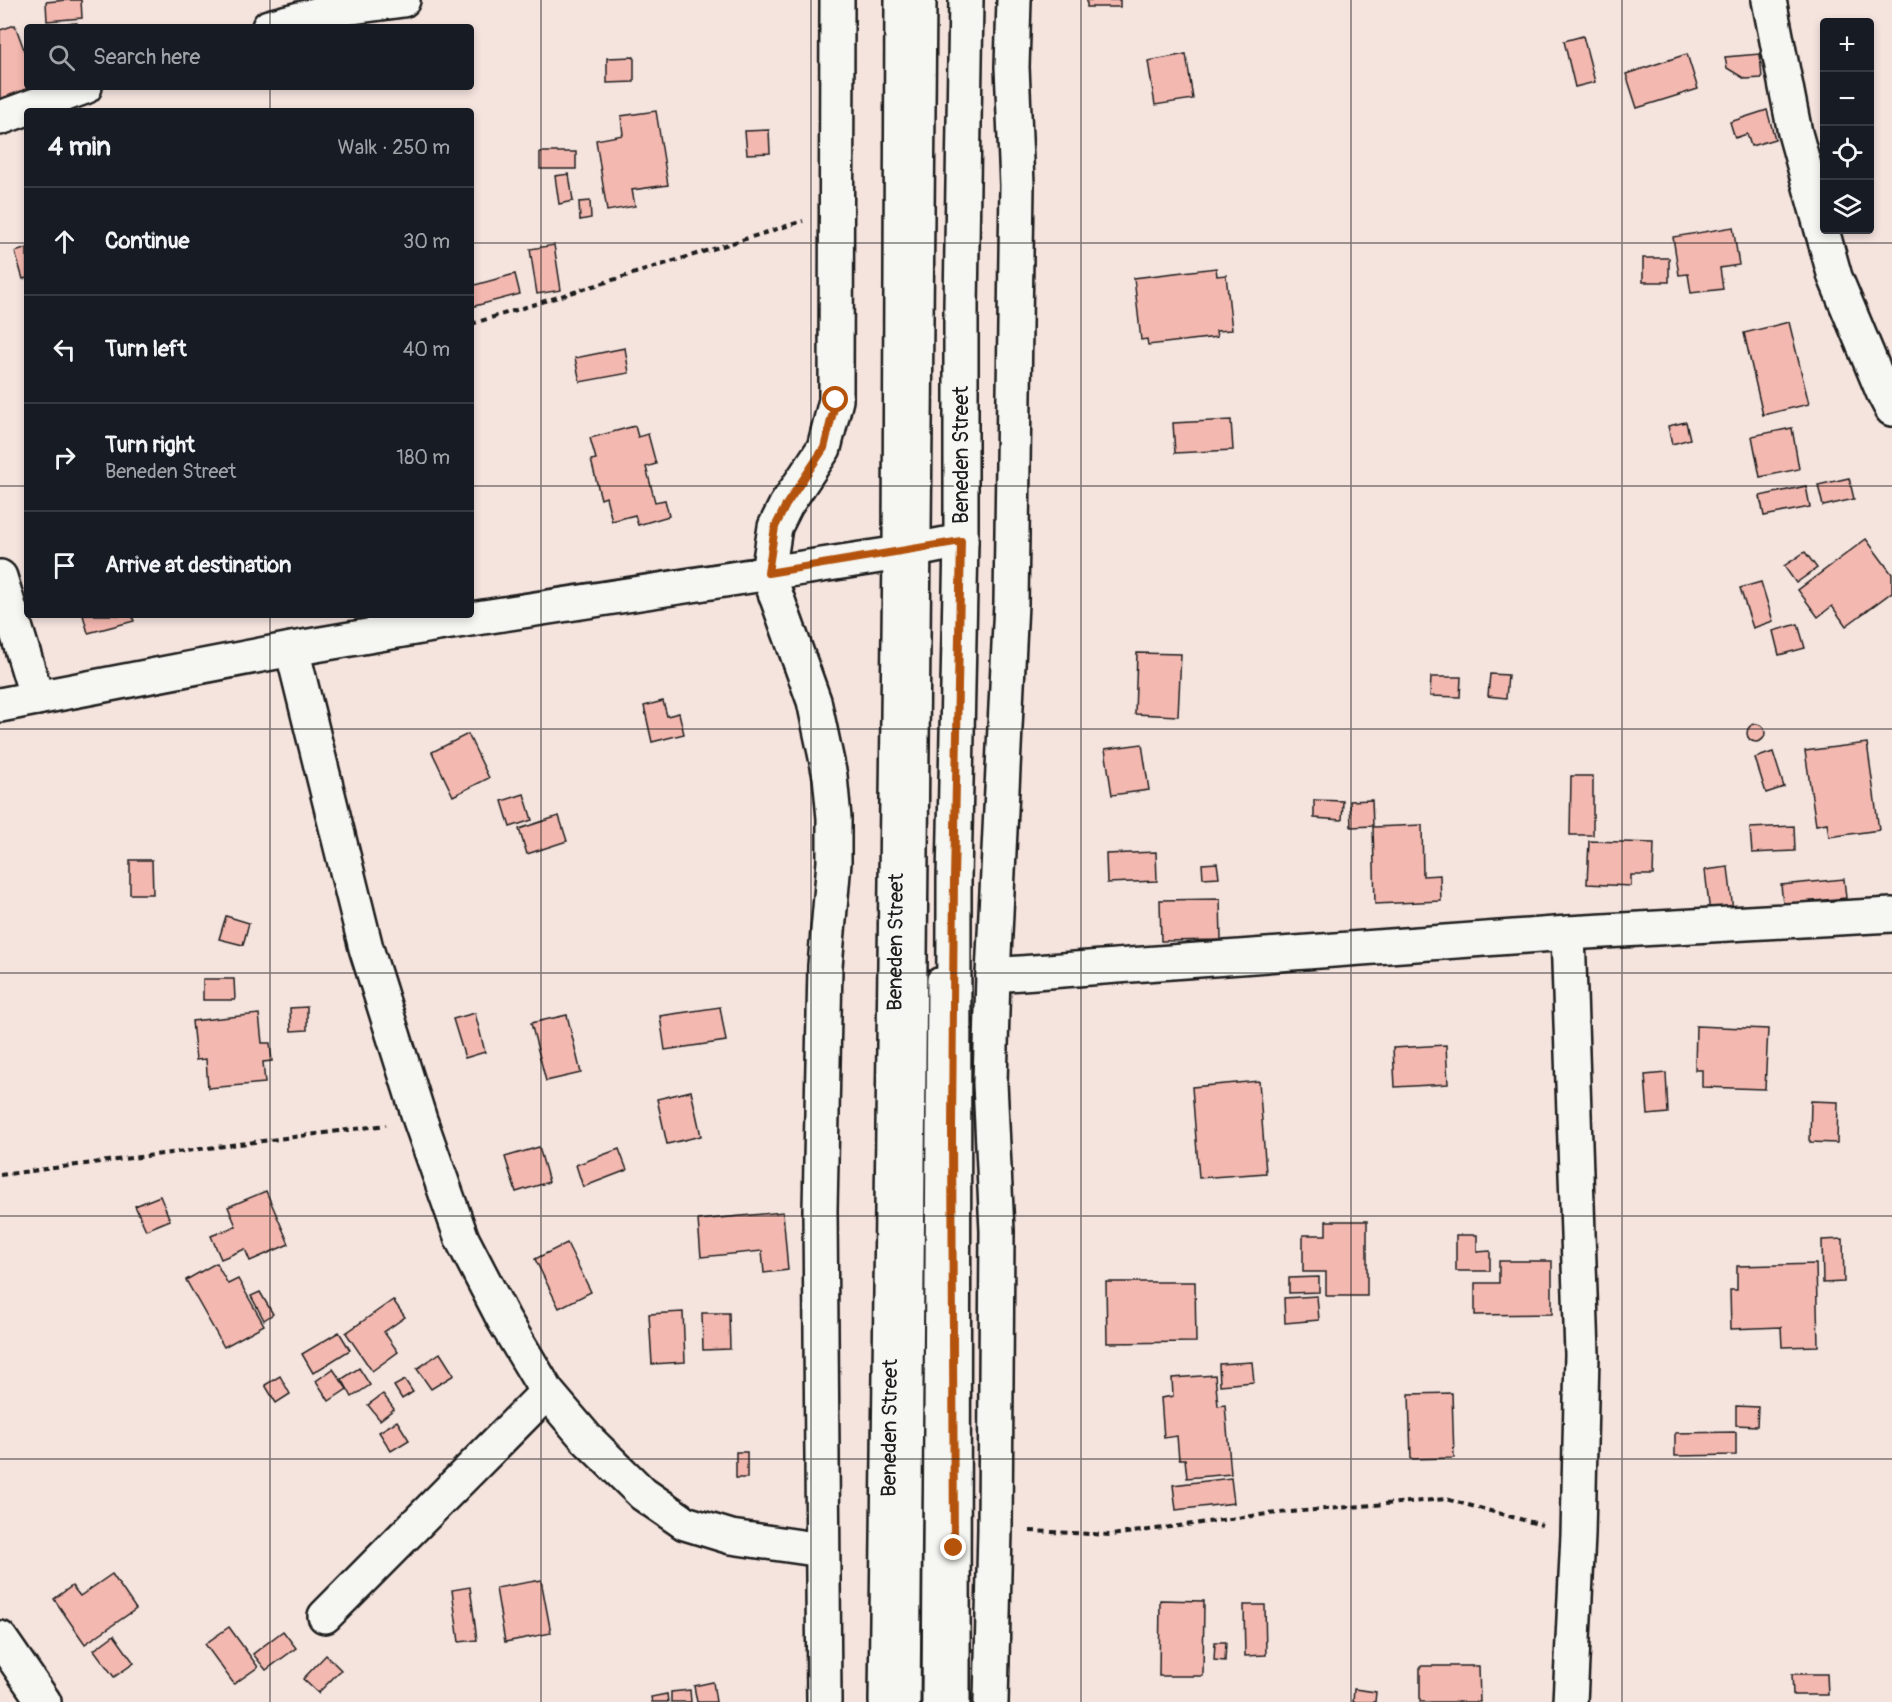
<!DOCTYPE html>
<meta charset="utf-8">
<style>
:root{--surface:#171b24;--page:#20242c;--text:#f1f3f6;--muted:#9ea1a6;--line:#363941}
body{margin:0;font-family:Pangolin,sans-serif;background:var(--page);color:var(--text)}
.controls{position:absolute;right:18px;top:18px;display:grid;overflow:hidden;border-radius:6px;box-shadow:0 3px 9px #0003}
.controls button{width:54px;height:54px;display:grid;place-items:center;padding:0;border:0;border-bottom:2px solid var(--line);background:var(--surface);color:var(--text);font:30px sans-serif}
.stop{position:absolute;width:18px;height:18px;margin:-14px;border:4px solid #b45309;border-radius:50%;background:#fff}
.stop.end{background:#b45309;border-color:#fff;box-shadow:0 2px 6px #0008}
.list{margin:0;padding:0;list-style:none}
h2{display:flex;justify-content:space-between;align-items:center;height:78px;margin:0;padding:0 24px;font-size:26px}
h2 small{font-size:20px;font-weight:400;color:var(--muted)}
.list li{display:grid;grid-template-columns:39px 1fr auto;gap:18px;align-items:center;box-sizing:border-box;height:108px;padding:0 24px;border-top:2px solid var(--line)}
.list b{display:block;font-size:22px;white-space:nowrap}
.list p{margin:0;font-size:20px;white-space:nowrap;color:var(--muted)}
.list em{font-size:20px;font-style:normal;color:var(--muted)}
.icon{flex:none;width:33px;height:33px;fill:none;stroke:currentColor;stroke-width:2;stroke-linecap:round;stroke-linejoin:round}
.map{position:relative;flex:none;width:1892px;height:1702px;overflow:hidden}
.search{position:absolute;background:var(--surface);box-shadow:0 3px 9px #0003;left:24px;top:24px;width:450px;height:66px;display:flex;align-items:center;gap:15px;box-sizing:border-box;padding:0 21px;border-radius:6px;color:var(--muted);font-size:22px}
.panel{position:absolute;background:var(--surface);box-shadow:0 3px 9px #0003;left:24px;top:108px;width:450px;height:510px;border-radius:6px}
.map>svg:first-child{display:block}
.building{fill:#f3b8b0;stroke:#1c1c1c;stroke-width:1.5}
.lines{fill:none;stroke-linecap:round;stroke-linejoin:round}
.service-casing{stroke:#1c1c1c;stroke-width:26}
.minor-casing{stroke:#1c1c1c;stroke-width:38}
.secondary-casing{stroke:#1c1c1c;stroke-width:38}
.path{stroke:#1c1c1c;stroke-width:4;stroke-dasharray:6 4.5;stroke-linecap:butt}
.service{stroke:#f6f6f2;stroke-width:21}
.minor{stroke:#f6f6f2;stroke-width:33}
.secondary{stroke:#f6f6f2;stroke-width:33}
.route{stroke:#b45309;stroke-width:8}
.grid{fill:none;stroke:#1c1c1c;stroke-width:1.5;stroke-opacity:0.55}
.labels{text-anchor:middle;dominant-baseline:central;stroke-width:5;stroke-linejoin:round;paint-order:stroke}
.street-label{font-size:21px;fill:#1c1c1c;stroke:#f6f6f2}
</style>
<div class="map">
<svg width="1892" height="1702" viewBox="0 0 1892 1702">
<rect width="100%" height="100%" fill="#f5e3de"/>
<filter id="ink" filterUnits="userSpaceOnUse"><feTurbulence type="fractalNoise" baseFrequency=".0167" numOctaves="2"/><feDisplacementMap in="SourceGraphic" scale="12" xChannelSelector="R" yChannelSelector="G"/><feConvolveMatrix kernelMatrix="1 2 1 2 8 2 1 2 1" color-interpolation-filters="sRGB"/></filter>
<g filter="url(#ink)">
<g class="building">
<polygon points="67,0 81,0 82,18 47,21 46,2"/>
<rect x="1087" y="0" width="33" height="7"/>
<polygon points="77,23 77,27 59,27 59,24"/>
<polygon points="15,25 25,52 27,51 27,87 46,87 0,116 0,30"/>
<polygon points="1583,36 1595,82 1575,87 1564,41"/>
<polygon points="1186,54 1193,99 1155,105 1148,61"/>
<polygon points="1687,54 1698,89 1637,108 1626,74"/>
<polygon points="1760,54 1762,78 1745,79 1727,68 1725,57"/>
<polygon points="634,57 634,82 607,83 607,58"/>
<polygon points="1767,110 1775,139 1751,146 1747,134 1735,138 1730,122"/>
<polygon points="656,111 668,185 632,190 635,206 607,211 596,140 623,135 621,116"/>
<polygon points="769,130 770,153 747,154 745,131"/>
<rect x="540" y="152" width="36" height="17"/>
<polygon points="569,174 573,201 559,204 555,176"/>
<polygon points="590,201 591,218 580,220 579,202"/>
<polygon points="1733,227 1739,265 1720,268 1723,289 1691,293 1688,274 1679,275 1673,237"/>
<polygon points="554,245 561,290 537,294 530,249"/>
<polygon points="27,248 27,278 23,279 15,252"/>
<rect x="1643" y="258" width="26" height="24"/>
<polygon points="1216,268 1217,276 1226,275 1232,330 1216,331 1217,337 1148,345 1147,339 1141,340 1134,278"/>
<polygon points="515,274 520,294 471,307 471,286"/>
<polygon points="1789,322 1809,404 1763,415 1744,333"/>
<polygon points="625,348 629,373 580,382 575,358"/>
<polygon points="1231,420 1233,450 1175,453 1173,423"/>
<polygon points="1686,422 1690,439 1672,444 1668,426"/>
<polygon points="635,426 638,437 648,434 656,464 646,467 655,502 665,500 669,516 638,525 635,515 612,521 606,497 601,499 591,460 596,459 590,438"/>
<polygon points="1792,428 1799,469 1760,477 1752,436"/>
<polygon points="1849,478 1854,499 1823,506 1818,485"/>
<polygon points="1806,486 1810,507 1764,516 1760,496"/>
<polygon points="1866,539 1892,574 1892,592 1846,626 1832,606 1818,617 1798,590"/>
<polygon points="1805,552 1817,568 1796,583 1784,566"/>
<polygon points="1761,582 1773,621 1753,628 1740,588"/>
<polygon points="83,615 132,615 134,621 88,633"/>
<polygon points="1798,624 1805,648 1779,655 1773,631"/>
<polygon points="1137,653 1181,654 1178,716 1135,714"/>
<polygon points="1490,674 1508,675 1506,698 1488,696"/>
<polygon points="1431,677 1461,677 1460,697 1430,696"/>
<polygon points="663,701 667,716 679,713 684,734 652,742 644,706"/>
<circle cx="1756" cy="733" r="9"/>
<polygon points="468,734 489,778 453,796 432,752"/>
<polygon points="1867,743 1879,830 1829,837 1827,823 1816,825 1805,751"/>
<polygon points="1142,744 1149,790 1112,795 1105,749"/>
<polygon points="1773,752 1784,787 1766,793 1755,758"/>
<polygon points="1571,776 1593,776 1593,835 1570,835"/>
<polygon points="524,794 532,820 510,827 502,801"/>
<polygon points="1314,800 1343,801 1342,820 1314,818"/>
<polygon points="1372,800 1373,826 1351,827 1350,801"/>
<polygon points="559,816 567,841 527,854 519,829"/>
<polygon points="1422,825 1423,876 1440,875 1441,901 1375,904 1373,827"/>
<polygon points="1794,826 1795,851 1752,853 1750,828"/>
<polygon points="1589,841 1654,843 1653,875 1631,875 1631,886 1587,884"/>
<polygon points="1156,852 1157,881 1107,883 1106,854"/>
<polygon points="130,860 152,860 153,894 130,894"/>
<polygon points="1217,863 1219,877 1203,878 1202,864"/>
<polygon points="1728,867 1733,911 1710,914 1705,870"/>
<polygon points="1844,879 1846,898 1783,904 1781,885"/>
<polygon points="1220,899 1221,940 1161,941 1160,900"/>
<polygon points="226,916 249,923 243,945 219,939"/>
<polygon points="203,979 234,979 235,1000 203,1000"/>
<polygon points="307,1007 307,1030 291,1031 290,1008"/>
<polygon points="720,1007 726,1041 665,1050 660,1016"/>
<polygon points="475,1013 485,1052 465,1058 453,1019"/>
<polygon points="259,1014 262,1043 270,1043 272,1061 263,1062 265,1083 208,1088 206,1059 196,1060 192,1021"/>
<polygon points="567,1015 581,1073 546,1081 531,1023"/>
<polygon points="1696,1026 1768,1029 1765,1089 1702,1087 1702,1070 1695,1070"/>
<polygon points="1446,1045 1448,1084 1395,1087 1393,1048"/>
<polygon points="1666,1073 1668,1113 1648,1115 1645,1075"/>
<polygon points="1259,1081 1266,1173 1199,1178 1192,1087"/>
<polygon points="691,1091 701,1136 667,1144 657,1099"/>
<polygon points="1811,1101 1838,1102 1837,1143 1810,1142"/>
<polygon points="539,1147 549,1182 516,1192 505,1157"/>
<polygon points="619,1149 627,1170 583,1187 576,1165"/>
<polygon points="266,1191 289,1244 250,1261 245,1249 221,1259 211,1236 236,1226 228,1207"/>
<polygon points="160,1196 170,1220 146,1230 135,1206"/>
<polygon points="783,1212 788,1270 764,1273 762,1251 701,1257 698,1220"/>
<polygon points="1326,1221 1367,1221 1367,1296 1326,1296 1326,1272 1303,1272 1303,1235 1326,1235"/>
<polygon points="1456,1235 1477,1235 1477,1252 1490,1251 1490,1271 1456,1271"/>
<polygon points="1843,1239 1844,1282 1823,1283 1822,1240"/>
<polygon points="567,1243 591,1292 559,1308 535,1259"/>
<polygon points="1499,1261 1552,1261 1552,1314 1475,1315 1475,1283 1499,1283"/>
<polygon points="216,1263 228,1284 238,1279 264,1325 224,1347 186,1280"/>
<polygon points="1816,1264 1818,1346 1782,1347 1781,1327 1731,1329 1730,1290 1737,1290 1737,1266"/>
<polygon points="1319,1277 1319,1292 1289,1293 1289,1278"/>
<polygon points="1106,1282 1195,1282 1196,1342 1107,1343"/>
<polygon points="260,1292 273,1314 264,1320 251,1296"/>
<polygon points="1317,1296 1319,1320 1285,1323 1284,1298"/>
<polygon points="393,1300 405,1317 384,1332 398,1352 372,1371 346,1333"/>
<polygon points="683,1312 685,1362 652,1364 649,1314"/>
<polygon points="702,1313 729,1313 730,1349 703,1350"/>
<polygon points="339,1332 350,1350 313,1373 302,1354"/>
<polygon points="440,1353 454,1375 431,1389 417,1369"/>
<polygon points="1252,1362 1254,1382 1220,1385 1219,1364"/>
<polygon points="359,1368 370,1385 352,1397 342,1379"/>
<polygon points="333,1369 347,1389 329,1401 316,1381"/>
<polygon points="1215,1375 1218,1406 1225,1405 1231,1474 1187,1478 1185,1459 1179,1459 1177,1436 1164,1438 1161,1398 1173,1396 1172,1378"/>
<polygon points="280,1376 290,1394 276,1403 265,1385"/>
<polygon points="405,1380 413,1392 402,1399 394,1386"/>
<polygon points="1452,1393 1454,1458 1411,1459 1409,1394"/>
<polygon points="383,1394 394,1409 380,1420 368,1405"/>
<polygon points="1736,1406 1758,1407 1757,1426 1736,1425"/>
<polygon points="397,1421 409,1440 391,1451 379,1432"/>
<polygon points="1736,1432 1736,1455 1675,1456 1675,1433"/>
<rect x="736" y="1452" width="11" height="26"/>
<polygon points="1231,1478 1234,1503 1176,1510 1173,1485"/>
<polygon points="112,1574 136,1609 85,1644 54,1599 72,1586 80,1596"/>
<polygon points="541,1580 551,1633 505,1642 496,1588"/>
<polygon points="470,1587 477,1640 459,1642 452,1590"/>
<polygon points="1160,1600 1204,1601 1203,1676 1159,1676"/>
<polygon points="1244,1605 1265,1605 1266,1655 1245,1656"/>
<polygon points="229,1627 258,1667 234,1684 205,1644"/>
<polygon points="283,1631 296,1648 266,1670 253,1654"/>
<polygon points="114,1635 134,1663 114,1677 94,1650"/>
<polygon points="1215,1642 1226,1642 1225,1661 1214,1660"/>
<polygon points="326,1655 341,1670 318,1693 303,1679"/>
<polygon points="1420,1666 1479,1666 1480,1702 1420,1702"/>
<polygon points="1792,1674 1827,1674 1828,1695 1793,1695"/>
<polygon points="713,1682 716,1702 697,1702 694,1686"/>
<polygon points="1354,1689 1376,1692 1375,1702 1353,1702"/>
<polygon points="690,1690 691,1702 671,1702 671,1692"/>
<polygon points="667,1694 668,1702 652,1702 651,1697"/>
</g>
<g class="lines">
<g class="service-casing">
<g id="service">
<polyline points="909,1702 925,0"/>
<polyline points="933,1702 938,979"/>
</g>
</g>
<g class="minor-casing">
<g id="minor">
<polyline points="1769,0 1795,133 1835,277 1883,392 1892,409"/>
<polyline points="269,27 338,9 403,0"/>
<polyline points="0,118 85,87"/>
<polyline points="0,577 37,698"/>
<polyline points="292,649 366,948 420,1120 462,1239 504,1320 547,1392 587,1439 643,1494 685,1523 731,1537 822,1550"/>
<polyline points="0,705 292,649 438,624 900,553 961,541"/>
<polyline points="1568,933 1582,1354 1578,1535 1570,1702"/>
<polyline points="993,975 1568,933 1892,915"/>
<polyline points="325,1616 547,1392"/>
<polyline points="0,1638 44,1702"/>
<polyline points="824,1702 820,1210 825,966 834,862 834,818 830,776 814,701 768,573 775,527 786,505 824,448 836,400 837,0"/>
<polyline points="991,1702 995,1529 997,1231 990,1083 993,975 1011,603 1017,185 1012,67 1014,0"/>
</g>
</g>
<g class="secondary-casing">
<g id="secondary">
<path id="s1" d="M886 1702 900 553 902 0"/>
<polyline points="953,1702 954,879 961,541 961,306 966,0"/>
</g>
</g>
<g class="path">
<polyline points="471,324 803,221"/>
<polyline points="0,1175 386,1125"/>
<polyline points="1030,1531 1111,1535 1267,1514 1446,1499 1542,1525"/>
</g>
<use href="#service" class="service"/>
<use href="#minor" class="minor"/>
<use href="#secondary" class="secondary"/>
</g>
</g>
<g class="lines" filter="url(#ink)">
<polyline class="route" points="836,400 824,448 786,505 775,527 768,573 961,541 954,879 952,1131 954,1548"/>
</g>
<path class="grid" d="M270 0V27M541 0V1702M811 0V1702M1081 0V1702M1351 0V1702M1622 0V1702M270 87V111M0 243H27M471 243H1892M0 486H27M471 486H1892M270 615V1702M0 729H1892M0 973H1892M0 1216H1892M0 1459H1892"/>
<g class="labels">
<g class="street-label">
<text transform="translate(961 455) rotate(-90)">Beneden Street</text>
<text stroke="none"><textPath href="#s1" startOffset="760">Beneden Street</textPath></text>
<text stroke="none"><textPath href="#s1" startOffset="274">Beneden Street</textPath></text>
</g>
</g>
</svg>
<div class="controls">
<button>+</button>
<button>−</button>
<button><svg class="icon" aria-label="locate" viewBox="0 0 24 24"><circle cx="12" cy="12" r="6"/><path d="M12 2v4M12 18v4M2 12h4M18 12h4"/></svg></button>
<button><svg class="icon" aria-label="layers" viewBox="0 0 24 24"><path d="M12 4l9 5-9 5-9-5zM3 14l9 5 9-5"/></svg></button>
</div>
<div class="stop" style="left:836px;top:400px"></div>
<div class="stop end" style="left:954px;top:1548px"></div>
<div class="search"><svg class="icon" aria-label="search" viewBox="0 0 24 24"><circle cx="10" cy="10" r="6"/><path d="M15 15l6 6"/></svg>Search here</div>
<section class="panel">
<h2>4 min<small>Walk · 250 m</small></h2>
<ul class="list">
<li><svg class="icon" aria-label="ahead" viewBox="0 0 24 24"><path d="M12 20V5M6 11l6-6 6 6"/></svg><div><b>Continue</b></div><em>30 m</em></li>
<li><svg class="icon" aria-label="left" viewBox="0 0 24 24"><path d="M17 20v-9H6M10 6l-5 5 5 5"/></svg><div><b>Turn left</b></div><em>40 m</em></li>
<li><svg class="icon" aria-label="right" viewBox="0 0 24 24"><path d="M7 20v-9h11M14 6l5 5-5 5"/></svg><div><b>Turn right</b><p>Beneden Street</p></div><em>180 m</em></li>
<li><svg class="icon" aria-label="arrive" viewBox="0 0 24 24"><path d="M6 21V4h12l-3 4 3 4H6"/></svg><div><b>Arrive at destination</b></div></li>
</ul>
</section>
</div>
